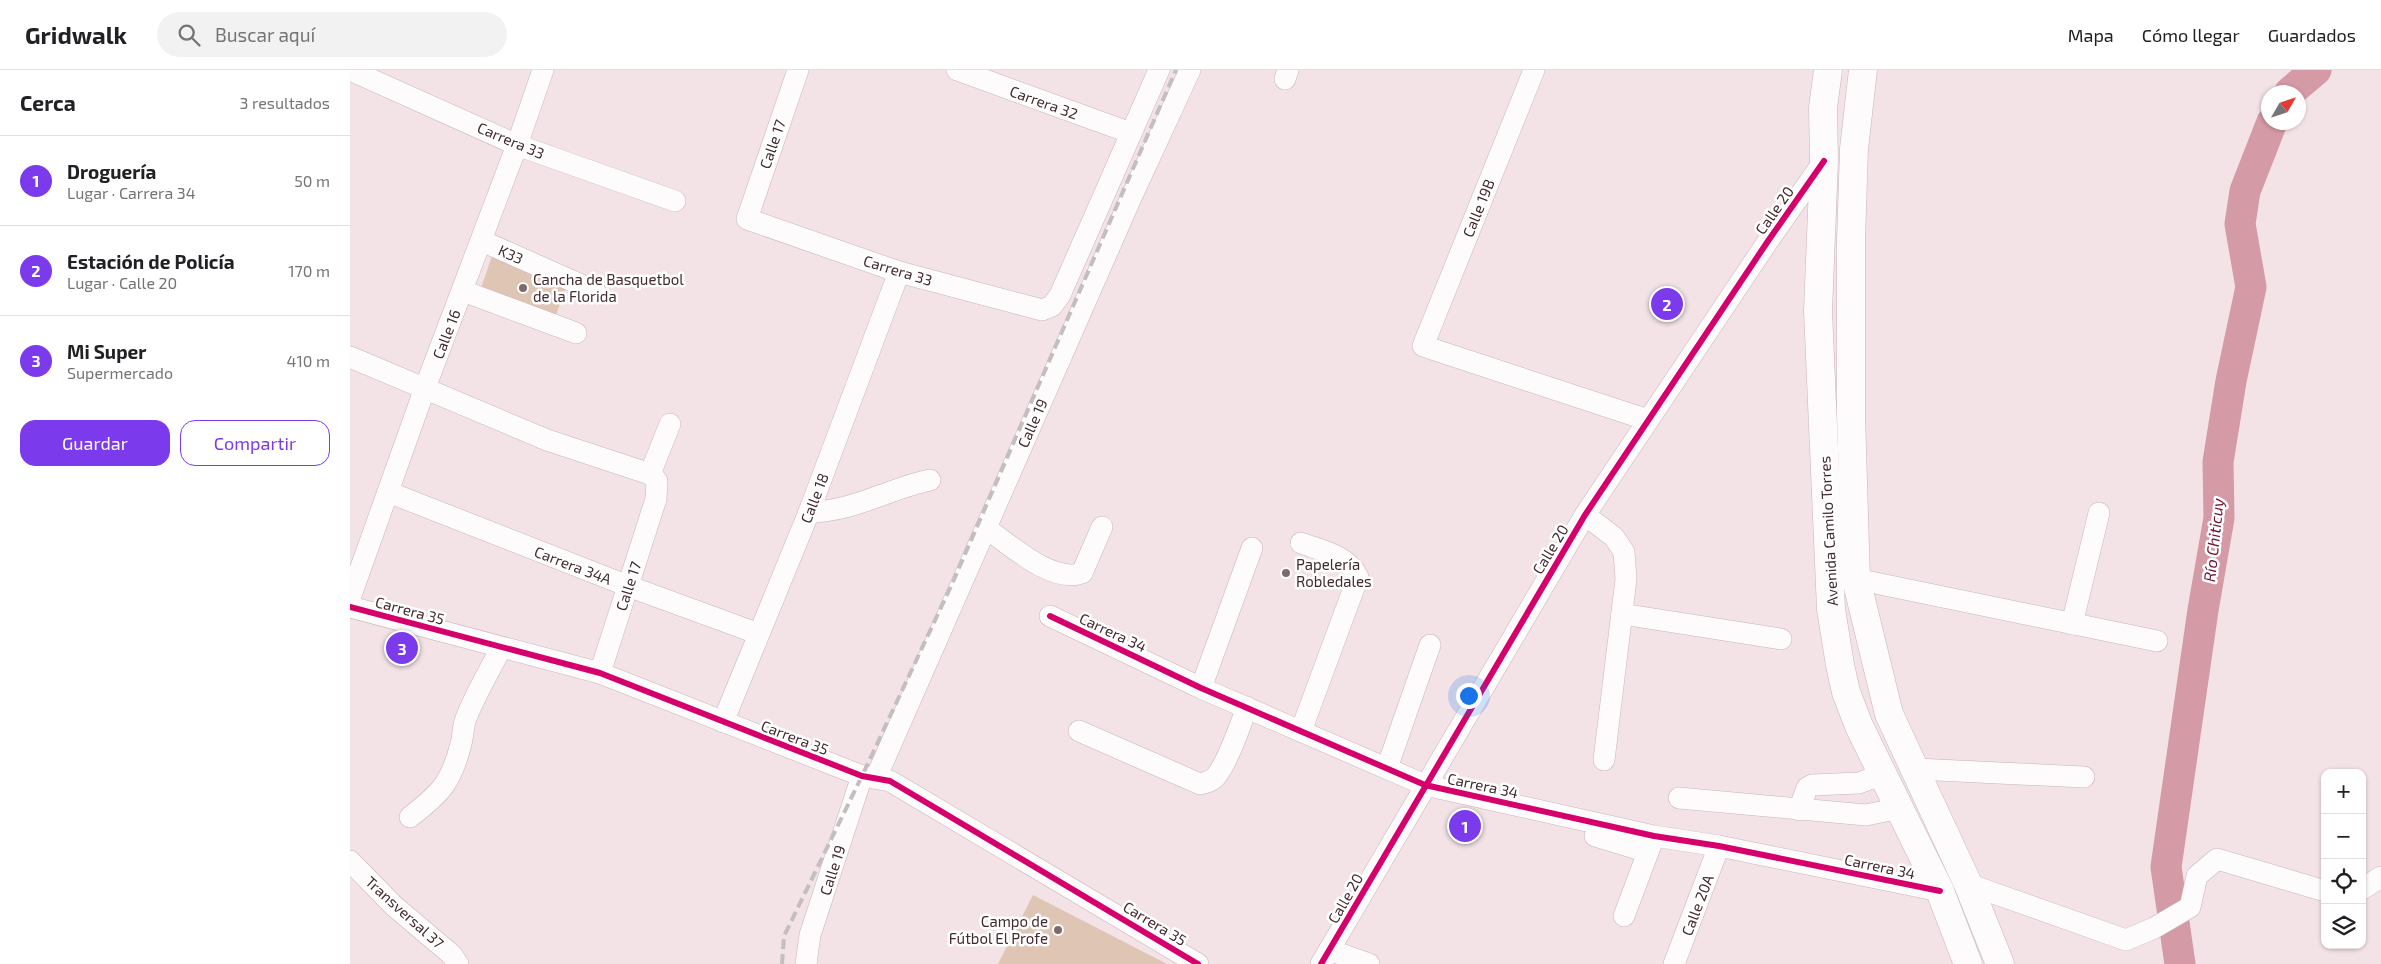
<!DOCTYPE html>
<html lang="es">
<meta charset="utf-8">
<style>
:root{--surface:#fff;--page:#f2f2f2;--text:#202124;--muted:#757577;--line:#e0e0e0;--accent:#7c3aed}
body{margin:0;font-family:"Exo 2",sans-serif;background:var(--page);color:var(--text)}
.controls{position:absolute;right:15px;bottom:15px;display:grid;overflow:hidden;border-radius:10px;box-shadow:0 1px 4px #0004}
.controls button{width:45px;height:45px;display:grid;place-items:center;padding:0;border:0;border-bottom:1px solid var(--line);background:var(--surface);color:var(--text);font:25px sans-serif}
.compass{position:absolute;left:1911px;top:15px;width:45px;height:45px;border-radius:50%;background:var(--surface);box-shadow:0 1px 4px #0004;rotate:51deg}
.you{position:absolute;left:1118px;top:625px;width:18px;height:18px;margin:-12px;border:4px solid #fff;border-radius:50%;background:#1a73e8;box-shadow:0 0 0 8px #1a73e833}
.badge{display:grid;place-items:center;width:32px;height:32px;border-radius:50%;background:var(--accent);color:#fff;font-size:16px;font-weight:700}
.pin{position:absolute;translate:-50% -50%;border:2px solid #fff;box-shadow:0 1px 5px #0006}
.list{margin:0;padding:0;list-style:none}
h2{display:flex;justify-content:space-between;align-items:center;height:65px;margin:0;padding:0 20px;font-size:21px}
h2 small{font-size:16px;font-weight:400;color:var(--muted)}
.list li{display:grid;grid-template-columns:32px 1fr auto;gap:15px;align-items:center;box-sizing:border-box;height:90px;padding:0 20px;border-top:1px solid var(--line)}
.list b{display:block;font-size:19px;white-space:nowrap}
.list p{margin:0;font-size:16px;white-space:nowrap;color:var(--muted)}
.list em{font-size:16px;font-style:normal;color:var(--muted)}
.actions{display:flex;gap:10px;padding:15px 20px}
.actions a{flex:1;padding:11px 0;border:1px solid var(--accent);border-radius:15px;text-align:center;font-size:18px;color:var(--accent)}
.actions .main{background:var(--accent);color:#fff}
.icon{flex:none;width:28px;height:28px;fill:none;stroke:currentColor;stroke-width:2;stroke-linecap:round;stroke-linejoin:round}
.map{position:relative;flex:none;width:2031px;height:894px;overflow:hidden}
header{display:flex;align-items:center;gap:30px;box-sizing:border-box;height:70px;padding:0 25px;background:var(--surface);border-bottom:1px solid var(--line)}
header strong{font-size:24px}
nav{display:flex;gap:28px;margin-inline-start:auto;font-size:18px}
.search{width:350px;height:45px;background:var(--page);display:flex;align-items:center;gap:12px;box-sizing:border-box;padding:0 18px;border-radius:28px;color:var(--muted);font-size:19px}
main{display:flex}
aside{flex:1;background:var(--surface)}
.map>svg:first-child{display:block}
.pitch{fill:#dfc5b3}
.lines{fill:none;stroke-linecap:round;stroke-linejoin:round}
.river{stroke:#d49aa6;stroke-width:31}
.minor-casing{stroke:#c9b5b9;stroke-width:22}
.major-casing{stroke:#c9b5b9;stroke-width:29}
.minor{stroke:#fdfbfb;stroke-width:21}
.major{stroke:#fdfbfb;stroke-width:28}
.rail{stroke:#c3bebf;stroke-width:4;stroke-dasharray:10 5;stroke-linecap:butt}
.cycleway-casing{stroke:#fff;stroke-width:9}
.cycleway{stroke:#d6006c;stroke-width:6}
.poi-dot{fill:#816a6e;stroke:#fff;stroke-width:2}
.labels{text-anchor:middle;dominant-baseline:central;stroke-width:5;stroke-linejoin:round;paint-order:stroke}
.street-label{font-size:15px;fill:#44292e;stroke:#fff}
.poi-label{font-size:15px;fill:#44292e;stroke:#fff;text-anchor:start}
.water-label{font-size:16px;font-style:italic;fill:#6f1232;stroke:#fff}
</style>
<header>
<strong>Gridwalk</strong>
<div class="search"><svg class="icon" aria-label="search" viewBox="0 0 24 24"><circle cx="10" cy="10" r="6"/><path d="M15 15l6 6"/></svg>Buscar aquí</div>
<nav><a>Mapa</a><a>Cómo llegar</a><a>Guardados</a></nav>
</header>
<main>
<aside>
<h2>Cerca<small>3 resultados</small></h2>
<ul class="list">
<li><span class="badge">1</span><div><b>Droguería</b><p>Lugar · Carrera 34</p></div><em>50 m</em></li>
<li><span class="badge">2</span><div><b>Estación de Policía</b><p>Lugar · Calle 20</p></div><em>170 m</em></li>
<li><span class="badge">3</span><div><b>Mi Super</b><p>Supermercado</p></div><em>410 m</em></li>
</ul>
<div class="actions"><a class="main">Guardar</a><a>Compartir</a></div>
</aside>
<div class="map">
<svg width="2031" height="894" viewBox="0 0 2031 894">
<rect width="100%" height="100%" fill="#f3e3e6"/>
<g class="pitch">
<polygon points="142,186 217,213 204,251 129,224"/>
<polygon points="683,825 817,894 648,894"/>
</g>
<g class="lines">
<g class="river">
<polyline points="1940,22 1966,0"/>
<polyline points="1830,894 1816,797 1853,540 1869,448 1868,392 1881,311 1901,217 1890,154 1895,121 1922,52"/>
</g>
<g class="minor-casing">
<g id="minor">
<polyline points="0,0 167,75 325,131"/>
<polyline points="448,0 397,149 549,202 692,240 702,236 710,225 809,0"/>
<polyline points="607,0 781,63"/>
<polyline points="1184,0 1073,276 1298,350"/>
<polyline points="935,9 938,0"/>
<polyline points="132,171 245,221"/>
<polyline points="113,221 226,263"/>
<polyline points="0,287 197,370 300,404 307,411 306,429 250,603"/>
<polyline points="300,404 320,354"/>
<polyline points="38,422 278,516 409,564"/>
<path d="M459 442C502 442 538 419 580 410"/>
<polyline points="1235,445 1264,467 1274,482 1276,509 1254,690"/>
<path d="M636 458C659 474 702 514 732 503L752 457"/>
<path d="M951 473C973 481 997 485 1008 507L951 661"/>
<polyline points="1506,509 1807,571"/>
<polyline points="0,528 75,318 167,75 193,0"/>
<polyline points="0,537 250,603 512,706 540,711 848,894"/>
<polyline points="1272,544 1431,569"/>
<polyline points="700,546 851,618 1075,715 1304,766 1369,776 1590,821"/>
<polyline points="1722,554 1749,443"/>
<polyline points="851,618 902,478"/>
<polyline points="373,652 459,442 549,202"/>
<path d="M729 661 850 714C857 712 863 711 867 705 879 689 890 656 897 637"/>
<polyline points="1037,698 1080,575"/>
<polyline points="1566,699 1734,707"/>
<polyline points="526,708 780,130 840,0"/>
<polyline points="1329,728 1516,745 1550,738"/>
<polyline points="1449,740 1457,718 1462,715 1509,713 1533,704"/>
<path d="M60 747C91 723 101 713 111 674 113 666 113 658 115 651 124 626 139 602 151 578"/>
<polyline points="1245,766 1298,782"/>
<polyline points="0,791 44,836 102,885 108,894"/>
<polyline points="1618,814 1776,870 1804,858 1840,837 1847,806 1867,789 1975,821"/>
<polyline points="2012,819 2031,807"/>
<polyline points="1274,846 1303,769"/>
<polyline points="979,880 1019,894"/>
<polyline points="456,894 460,865 512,706"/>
<polyline points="971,894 1235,445 1418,171 1474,91"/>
<polyline points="1324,894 1369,776"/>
</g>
</g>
<g class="major-casing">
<g id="major">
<polyline points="1478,0 1473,38 1474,91 1468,241 1481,539 1490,595 1496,622 1509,656 1590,821 1618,894"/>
<polyline points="1513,0 1504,79 1501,170 1501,345 1506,509 1539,644 1618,814 1650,894"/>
</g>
</g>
<use href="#minor" class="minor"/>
<use href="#major" class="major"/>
<polyline class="rail" points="432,894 434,866 512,706 602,514 826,0"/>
<g class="cycleway-casing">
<g id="cycleway">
<polyline points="0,537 250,603 512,706 540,711 848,894"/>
<polyline points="700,546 851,618 1075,715 1304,766 1369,776 1590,821"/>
<polyline points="971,894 1235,445 1418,171 1474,91"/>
</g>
</g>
<use href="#cycleway" class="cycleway"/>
</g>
<g class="poi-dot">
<circle cx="173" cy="218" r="5"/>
<circle cx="936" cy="503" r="5"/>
<circle cx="708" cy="860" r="5"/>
</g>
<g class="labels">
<g class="street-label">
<text transform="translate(694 32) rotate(20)">Carrera 32</text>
<text transform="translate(161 70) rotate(23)">Carrera 33</text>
<text transform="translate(422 74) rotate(-71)">Calle 17</text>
<text transform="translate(1128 138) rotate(-68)">Calle 19B</text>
<text transform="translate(1424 140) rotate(-55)">Calle 20</text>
<text transform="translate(161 184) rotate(24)">K33</text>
<text transform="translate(548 200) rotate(17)">Carrera 33</text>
<text transform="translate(96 264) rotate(-69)">Calle 16</text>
<text transform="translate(682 353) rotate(-66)">Calle 19</text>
<text transform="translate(464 428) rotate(-69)">Calle 18</text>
<text transform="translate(1478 461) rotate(-93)">Avenida Camilo Torres</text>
<text transform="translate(1200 479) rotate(-59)">Calle 20</text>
<text transform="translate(223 495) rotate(21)">Carrera 34A</text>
<text transform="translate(278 516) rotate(-72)">Calle 17</text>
<text transform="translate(60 540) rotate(15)">Carrera 35</text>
<text transform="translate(763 562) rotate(25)">Carrera 34</text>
<text transform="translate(445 667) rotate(21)">Carrera 35</text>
<text transform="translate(1133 715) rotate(12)">Carrera 34</text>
<text transform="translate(1530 796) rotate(12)">Carrera 34</text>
<text transform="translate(482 800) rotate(-72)">Calle 19</text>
<text transform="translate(995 828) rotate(-60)">Calle 20</text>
<text transform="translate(1347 835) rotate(-69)">Calle 20A</text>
<text transform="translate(55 842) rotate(42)">Transversal 37</text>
<text transform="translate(805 853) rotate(31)">Carrera 35</text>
</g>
<g class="poi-label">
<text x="183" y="209">Cancha de Basquetbol<tspan x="183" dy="17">de la Florida</tspan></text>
<text x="946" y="494">Papelería<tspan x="946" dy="17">Robledales</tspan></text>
<text x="698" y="851" text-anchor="end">Campo de<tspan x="698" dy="17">Fútbol El Profe</tspan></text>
</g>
<g class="water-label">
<text transform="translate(1863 470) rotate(-84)">Río Chiticuy</text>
</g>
</g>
</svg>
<div class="controls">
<button>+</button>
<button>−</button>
<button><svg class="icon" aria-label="locate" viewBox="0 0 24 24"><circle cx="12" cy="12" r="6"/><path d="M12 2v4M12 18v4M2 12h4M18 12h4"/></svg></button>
<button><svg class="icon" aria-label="layers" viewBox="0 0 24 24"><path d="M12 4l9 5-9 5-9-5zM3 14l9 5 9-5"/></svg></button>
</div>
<svg class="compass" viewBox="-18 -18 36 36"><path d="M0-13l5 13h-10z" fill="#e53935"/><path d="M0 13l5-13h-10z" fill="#757577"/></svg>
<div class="you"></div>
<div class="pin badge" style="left:1115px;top:756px">1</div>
<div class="pin badge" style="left:1317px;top:234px">2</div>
<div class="pin badge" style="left:52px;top:578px">3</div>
</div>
</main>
